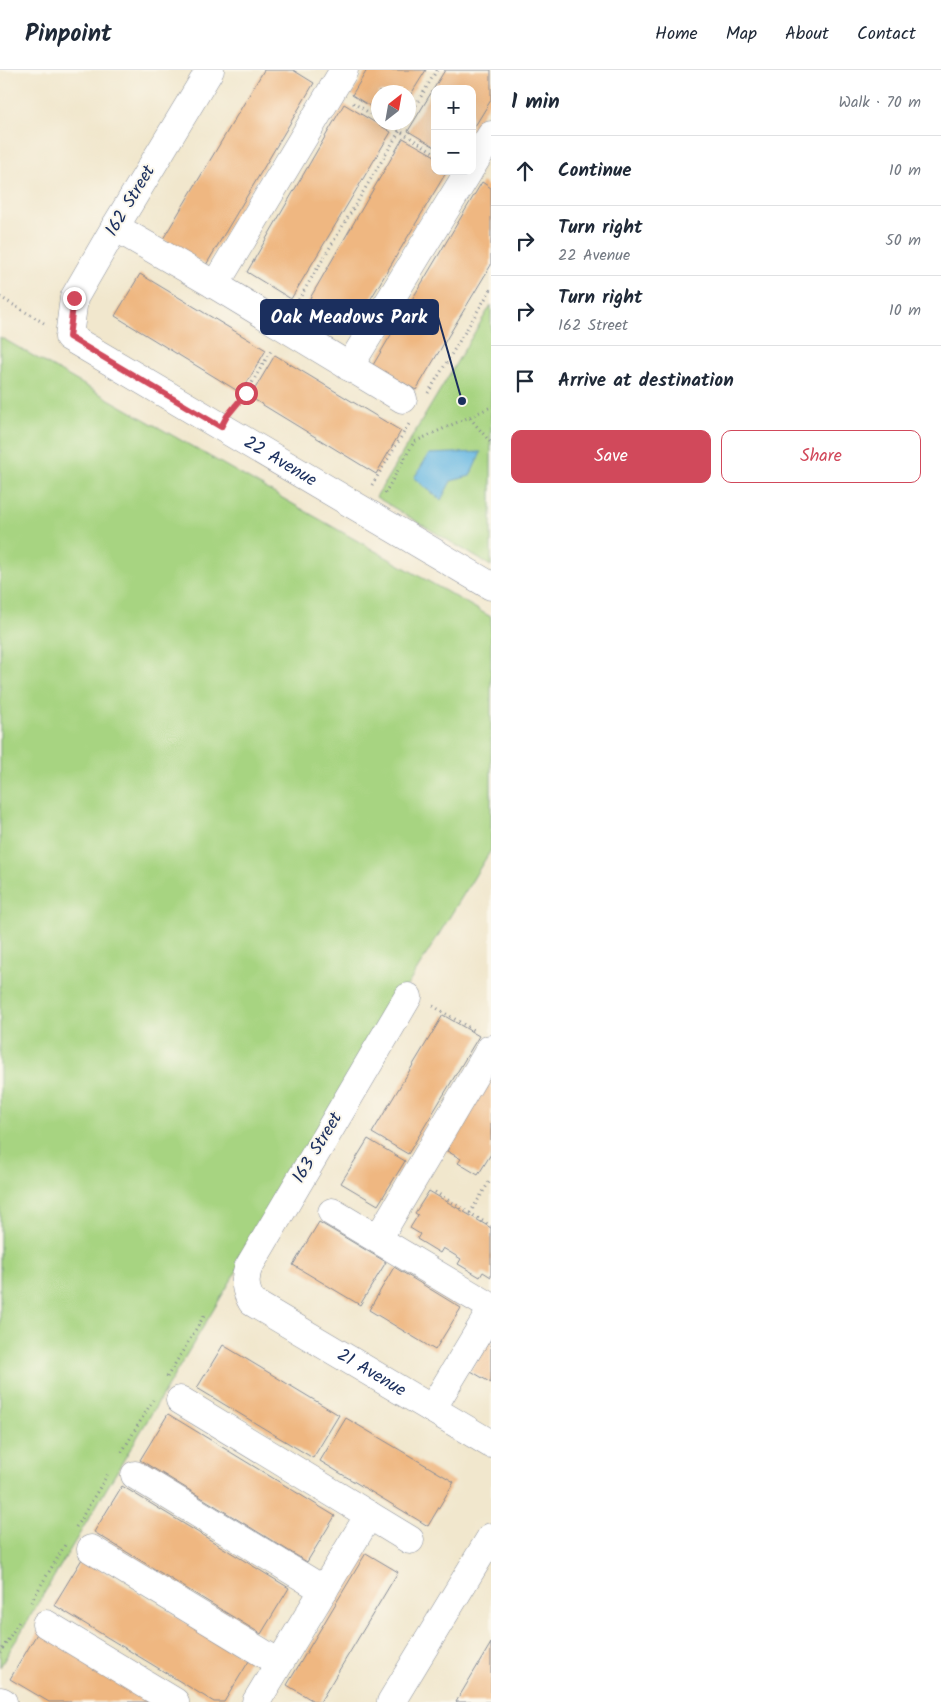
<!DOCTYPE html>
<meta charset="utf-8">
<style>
:root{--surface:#fff;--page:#f2f2f3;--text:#1f2937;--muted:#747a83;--line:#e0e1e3;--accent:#d1495b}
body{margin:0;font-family:Kalam,sans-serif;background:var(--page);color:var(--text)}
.controls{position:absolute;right:15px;top:15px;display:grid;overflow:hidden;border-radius:10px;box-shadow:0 5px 20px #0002}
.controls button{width:45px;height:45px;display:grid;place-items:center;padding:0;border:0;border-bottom:1px solid var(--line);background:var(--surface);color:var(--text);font:25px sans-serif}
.compass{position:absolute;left:371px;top:15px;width:45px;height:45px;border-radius:50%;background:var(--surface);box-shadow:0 5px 20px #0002;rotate:31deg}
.stop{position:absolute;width:15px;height:15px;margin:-11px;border:4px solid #d1495b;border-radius:50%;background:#fff}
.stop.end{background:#d1495b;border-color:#fff;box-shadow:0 1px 5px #0008}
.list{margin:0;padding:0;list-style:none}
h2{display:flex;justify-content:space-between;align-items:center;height:65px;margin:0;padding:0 20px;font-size:21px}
h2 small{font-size:16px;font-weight:400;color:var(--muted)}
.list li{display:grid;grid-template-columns:32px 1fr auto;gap:15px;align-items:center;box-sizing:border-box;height:70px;padding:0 20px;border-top:1px solid var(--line)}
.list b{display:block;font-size:19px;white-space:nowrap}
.list p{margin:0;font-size:16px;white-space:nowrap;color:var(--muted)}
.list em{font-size:16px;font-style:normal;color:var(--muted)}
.actions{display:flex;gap:10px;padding:15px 20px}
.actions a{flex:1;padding:11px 0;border:1px solid var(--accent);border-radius:10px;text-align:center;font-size:18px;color:var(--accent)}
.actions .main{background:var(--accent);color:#fff}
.icon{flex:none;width:28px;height:28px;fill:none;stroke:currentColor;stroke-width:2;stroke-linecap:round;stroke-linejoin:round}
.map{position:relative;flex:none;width:491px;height:1632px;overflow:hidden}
header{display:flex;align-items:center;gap:30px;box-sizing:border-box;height:70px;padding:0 25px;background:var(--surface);border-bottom:1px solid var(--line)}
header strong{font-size:24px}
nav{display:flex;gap:28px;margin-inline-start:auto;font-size:18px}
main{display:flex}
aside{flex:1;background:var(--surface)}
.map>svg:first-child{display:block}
.green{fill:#a7d481;stroke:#618270}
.water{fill:#67b8e2;stroke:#4174a0}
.building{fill:#efb781}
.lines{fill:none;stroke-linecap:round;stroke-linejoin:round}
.minor-casing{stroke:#868b96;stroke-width:29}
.path{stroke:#868b96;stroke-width:3;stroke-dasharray:1 4;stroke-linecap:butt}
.minor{stroke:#fff;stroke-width:28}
.route{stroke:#d1495b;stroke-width:6}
.labels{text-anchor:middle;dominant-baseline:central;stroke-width:4;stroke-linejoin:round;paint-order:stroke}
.street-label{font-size:18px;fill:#1b2f5e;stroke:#fbf7ec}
.leader{fill:none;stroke:#1b2f5e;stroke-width:2}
.callout-dot{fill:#1b2f5e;stroke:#fbf7ec;stroke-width:2}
.callout{fill:#1b2f5e;stroke:#1b2f5e;stroke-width:2}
.callout-label{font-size:19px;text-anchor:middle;font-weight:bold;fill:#fff}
</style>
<header>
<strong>Pinpoint</strong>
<nav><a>Home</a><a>Map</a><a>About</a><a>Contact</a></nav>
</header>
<main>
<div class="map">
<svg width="491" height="1632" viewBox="0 0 491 1632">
<rect width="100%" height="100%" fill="#fbf7ec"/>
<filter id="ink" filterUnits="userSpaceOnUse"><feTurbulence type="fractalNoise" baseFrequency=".02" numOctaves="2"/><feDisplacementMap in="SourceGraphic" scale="10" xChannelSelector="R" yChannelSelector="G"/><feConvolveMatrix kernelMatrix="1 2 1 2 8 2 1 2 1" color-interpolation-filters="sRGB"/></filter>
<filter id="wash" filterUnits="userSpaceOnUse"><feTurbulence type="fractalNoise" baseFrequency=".0096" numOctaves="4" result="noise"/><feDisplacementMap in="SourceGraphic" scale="20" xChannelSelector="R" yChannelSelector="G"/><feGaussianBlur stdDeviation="1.12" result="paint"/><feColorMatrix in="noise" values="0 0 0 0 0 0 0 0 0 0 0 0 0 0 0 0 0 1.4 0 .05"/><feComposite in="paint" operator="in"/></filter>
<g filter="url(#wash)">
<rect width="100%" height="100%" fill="#f1e7cd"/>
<g class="green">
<polygon points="491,235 491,496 376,427"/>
<polygon points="0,267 491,547 491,780 407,916 0,1597"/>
</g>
<polygon class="water" points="481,382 470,406 451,411 441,430 414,408 429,384"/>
<g id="blocks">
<g class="building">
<polygon points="264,0 293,0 314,13 206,195 163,169"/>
<polygon points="367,0 426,0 408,29 408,22 378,22 378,41 352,25"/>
<polygon points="445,0 491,0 491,30 472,61 472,19 435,19 435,77 408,61"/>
<polygon points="344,34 391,62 291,229 247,202"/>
<polygon points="403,68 435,86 435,101 447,101 351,262 306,235"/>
<polygon points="482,112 491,118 491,195 416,320 373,295"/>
<polygon points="140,204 266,280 241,323 115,246"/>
<polygon points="275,285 401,361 376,404 250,327"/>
<polygon points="443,945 479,966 408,1084 372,1063"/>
<polygon points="491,1004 491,1084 478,1105 458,1093 461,1089 447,1081 451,1074 449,1073"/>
<polygon points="368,1069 405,1091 378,1135 341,1113"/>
<polygon points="429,1121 491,1158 491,1207 483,1202 480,1207 458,1194 461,1189 443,1178 440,1183 417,1169 420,1164 410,1158 418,1145 415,1143"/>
<polygon points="319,1152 386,1192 360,1235 293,1195"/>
<polygon points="394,1197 461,1238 435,1280 369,1240"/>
<polygon points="491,1268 491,1313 471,1301"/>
<polygon points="223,1275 339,1345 313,1388 197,1318"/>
<polygon points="168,1344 335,1446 307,1492 140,1390"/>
<polygon points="346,1348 454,1412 428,1456 320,1391"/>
<polygon points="122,1416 289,1518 261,1564 94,1462"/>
<polygon points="366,1483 398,1502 320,1632 315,1632 287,1615"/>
<polygon points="82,1489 249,1591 224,1632 214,1632 54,1535"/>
<polygon points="38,1562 155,1632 49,1632 10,1609"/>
<polygon points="491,1573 491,1632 456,1632"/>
</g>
</g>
</g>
<g filter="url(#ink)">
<use href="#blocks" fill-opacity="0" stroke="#868b96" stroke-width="1"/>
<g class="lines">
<g class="minor-casing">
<g id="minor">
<path id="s1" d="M210 0 115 157 74 228 69 267 491 516"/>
<polyline points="472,96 491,65"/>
<polyline points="115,157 215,215 403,329"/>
<polyline points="215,215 344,0"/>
<polyline points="349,297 469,101"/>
<path id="s2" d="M408 927 248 1198C244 1211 245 1220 252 1232L491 1374"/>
<polyline points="332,1142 491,1237"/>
<polyline points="378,1169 490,979"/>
<polyline points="180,1330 410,1470"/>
<polyline points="432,1339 491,1241"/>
<polyline points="135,1405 324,1520"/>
<polyline points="91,1479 279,1593"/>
<polyline points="46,1554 175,1632"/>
<polyline points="1,1631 3,1632"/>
<polyline points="256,1632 369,1445"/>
<polyline points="391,1632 491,1467"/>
</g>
</g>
<g class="path">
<polyline points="353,33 378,48"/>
<polyline points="408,48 437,0"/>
<polyline points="385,52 435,83"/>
<polyline points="0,227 44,253"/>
<polyline points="296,234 405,52"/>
<polyline points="428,323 491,219"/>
<polyline points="234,336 246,323 272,279"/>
<polyline points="470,348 491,373"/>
<polyline points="372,415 409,354"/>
<polyline points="385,423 414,372 491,337"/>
<polyline points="433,936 473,960"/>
<polyline points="435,1122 491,1156"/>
<polyline points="470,1143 491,1109"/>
<polyline points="167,1307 204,1246"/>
<polyline points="122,1382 153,1330"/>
<polyline points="76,1457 109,1402"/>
<polyline points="31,1532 65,1475"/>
<polyline points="0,1583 20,1550"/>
</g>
<use href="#minor" class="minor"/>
</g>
</g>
<g class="lines" filter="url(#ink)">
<polyline class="route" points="74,228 69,267 221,357 227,346 246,323"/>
</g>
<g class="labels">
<g class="street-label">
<text transform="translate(131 131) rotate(-59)">162 Street</text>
<text stroke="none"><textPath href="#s1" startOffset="550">22 Avenue</textPath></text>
<text transform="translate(318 1078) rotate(-59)">163 Street</text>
<text stroke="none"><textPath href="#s2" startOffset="489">21 Avenue</textPath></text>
</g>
</g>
<path class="leader" d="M462 331L438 247"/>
<circle class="callout-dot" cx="462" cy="331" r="5"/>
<rect class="callout" x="261" y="230" width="177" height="34" rx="5"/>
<g class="callout-label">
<text x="349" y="253">Oak Meadows Park</text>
</g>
</svg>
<div class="controls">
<button>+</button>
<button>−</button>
</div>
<svg class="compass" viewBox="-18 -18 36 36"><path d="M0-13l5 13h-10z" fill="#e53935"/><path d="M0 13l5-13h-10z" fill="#747a83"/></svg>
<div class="stop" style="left:246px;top:323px"></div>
<div class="stop end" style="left:74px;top:228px"></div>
</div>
<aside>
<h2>1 min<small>Walk · 70 m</small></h2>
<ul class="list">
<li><svg class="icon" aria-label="ahead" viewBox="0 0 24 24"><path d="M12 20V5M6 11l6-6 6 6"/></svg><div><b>Continue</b></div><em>10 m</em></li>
<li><svg class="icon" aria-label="right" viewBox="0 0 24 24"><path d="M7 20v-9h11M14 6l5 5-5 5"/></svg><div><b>Turn right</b><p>22 Avenue</p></div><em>50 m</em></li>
<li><svg class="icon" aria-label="right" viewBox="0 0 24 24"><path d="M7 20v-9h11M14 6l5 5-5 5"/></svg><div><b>Turn right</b><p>162 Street</p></div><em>10 m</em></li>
<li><svg class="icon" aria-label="arrive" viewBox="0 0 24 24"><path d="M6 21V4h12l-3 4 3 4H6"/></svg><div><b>Arrive at destination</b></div></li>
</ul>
<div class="actions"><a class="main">Save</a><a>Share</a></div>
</aside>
</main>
